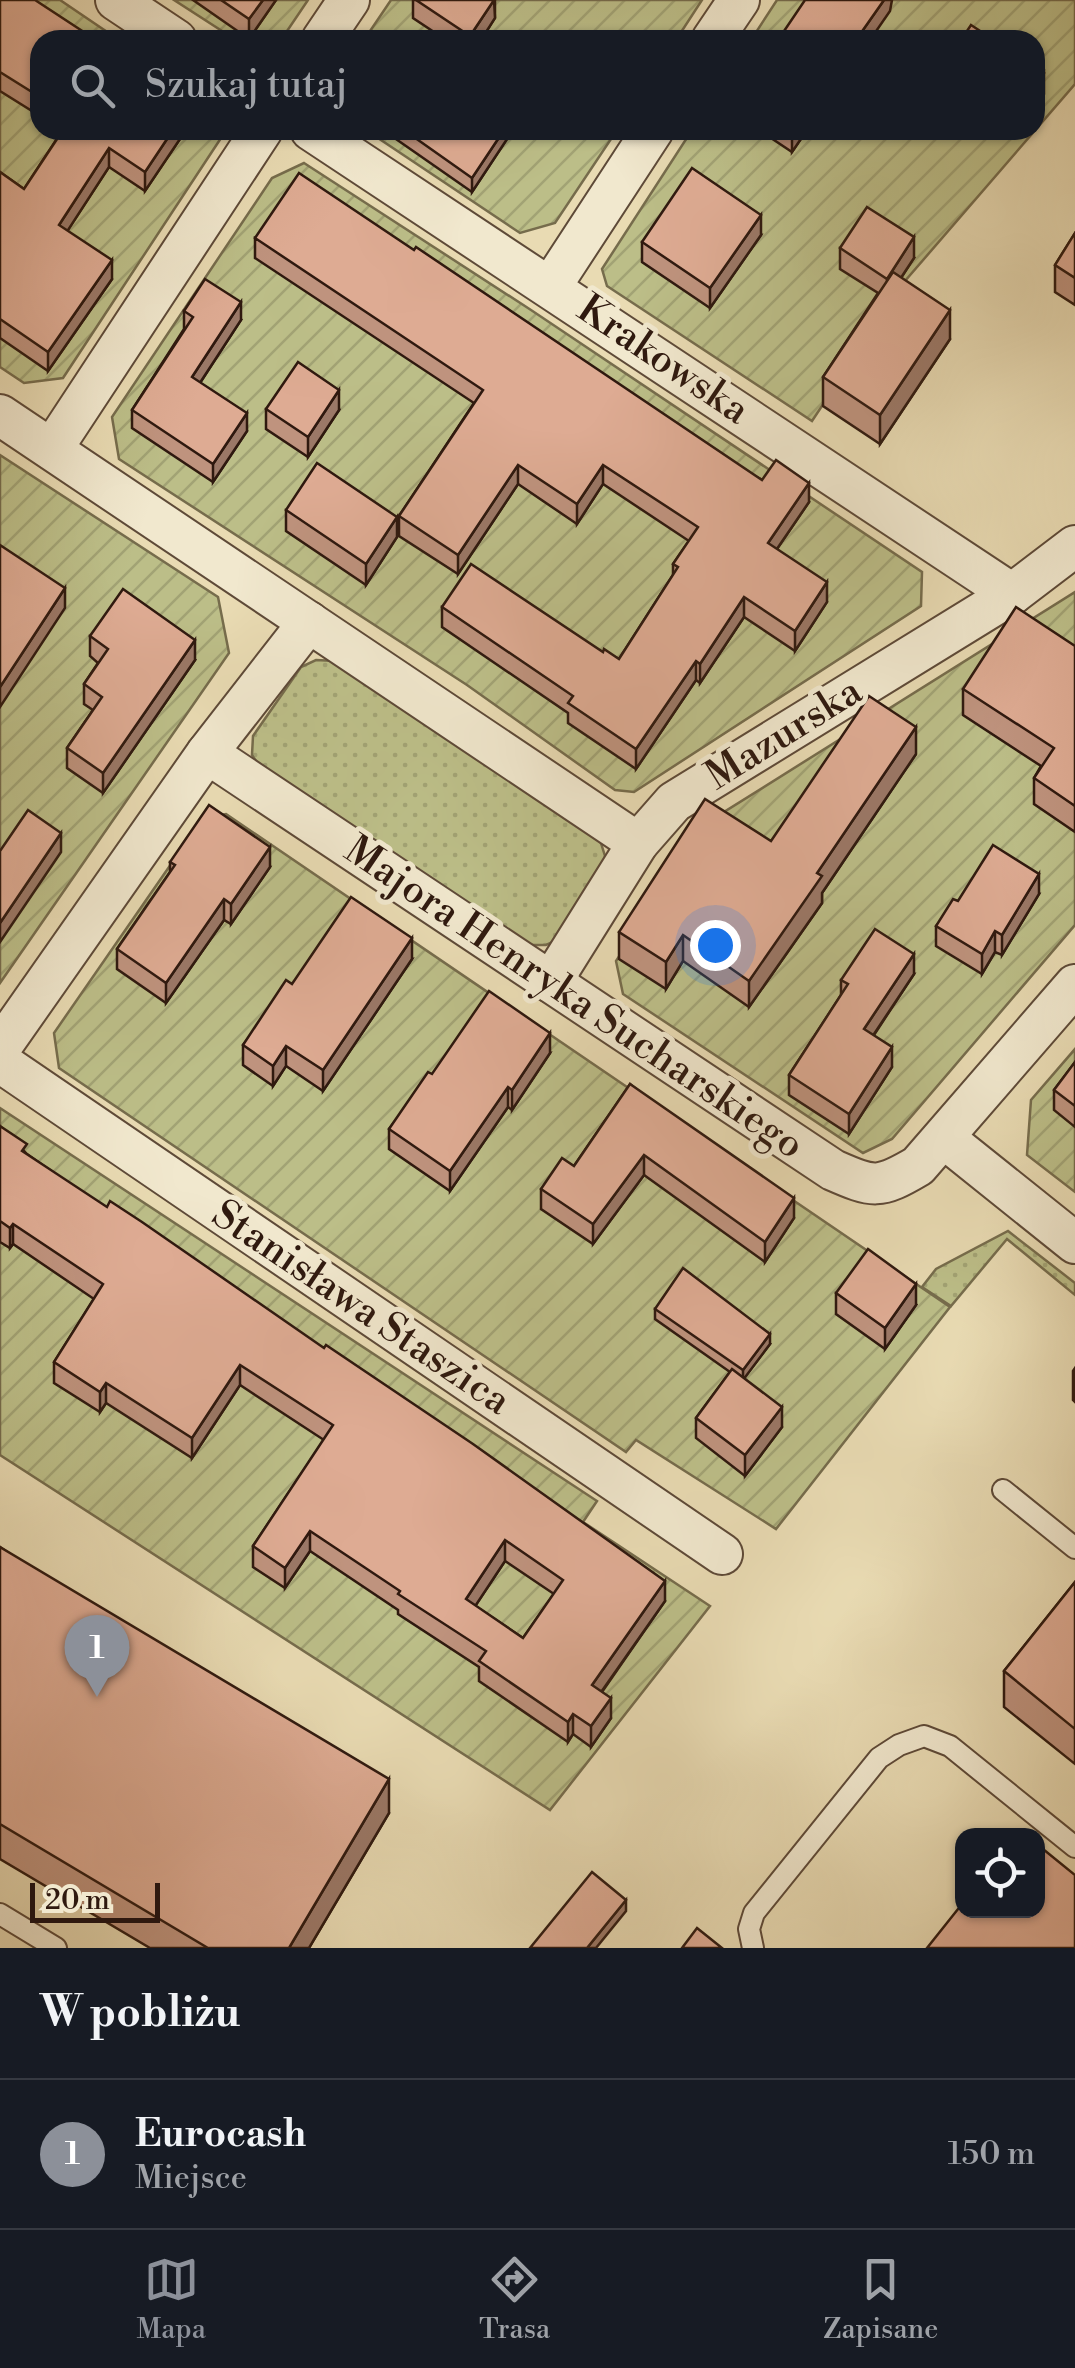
<!DOCTYPE html>
<html lang="pl">
<meta charset="utf-8">
<style>
:root{--surface:#171b24;--page:#242831;--text:#f1f3f6;--muted:#9ea1a6;--line:#363941;--accent:#8c9099}
body{margin:0;font-family:"Libre Bodoni",serif;background:var(--page);color:var(--text)}
.controls{position:absolute;right:30px;bottom:30px;display:grid;overflow:hidden;border-radius:20px;box-shadow:0 2px 8px #0004}
.controls button{width:90px;height:90px;display:grid;place-items:center;padding:0;border:0;border-bottom:2px solid var(--line);background:var(--surface);color:var(--text);font:50px sans-serif}
.scale{position:absolute;left:30px;bottom:25px;width:130px;box-sizing:border-box;padding-left:10px;border:5px solid #2f190f;border-top:0;font-size:28px;line-height:35px;white-space:nowrap;color:#2f190f;-webkit-text-stroke:8px #f1e8ce;paint-order:stroke}
.you{position:absolute;left:715px;top:945px;width:35px;height:35px;margin:-25px;border:8px solid #fff;border-radius:50%;background:#1a73e8;box-shadow:0 0 0 15px #1a73e833}
.badge{display:grid;place-items:center;width:65px;height:65px;border-radius:50%;background:var(--accent);color:#fff;font-size:32px;font-weight:700}
.pin{position:absolute;translate:-50% -82px;filter:drop-shadow(0 2px 5px #0008)}
.pin::after{content:'';position:absolute;top:52px;width:35px;height:30px;background:inherit;clip-path:polygon(0 0,100% 0,50% 100%)}
.list{margin:0;padding:0;list-style:none}
h2{display:flex;justify-content:space-between;align-items:center;height:130px;margin:0;padding:0 40px;font-size:42px}
h2 small{font-size:32px;font-weight:400;color:var(--muted)}
.list li{display:grid;grid-template-columns:65px 1fr auto;gap:30px;align-items:center;box-sizing:border-box;height:150px;padding:0 40px;border-top:2px solid var(--line)}
.list b{display:block;font-size:38px;white-space:nowrap}
.list p{margin:0;font-size:32px;white-space:nowrap;color:var(--muted)}
.list em{font-size:32px;font-style:normal;color:var(--muted)}
.icon{flex:none;width:55px;height:55px;fill:none;stroke:currentColor;stroke-width:2;stroke-linecap:round;stroke-linejoin:round}
.map{position:relative;flex:none;width:1075px;height:1948px;overflow:hidden}
.search{position:absolute;background:var(--surface);box-shadow:0 2px 8px #0004;left:30px;right:30px;top:30px;height:110px;display:flex;align-items:center;gap:25px;box-sizing:border-box;padding:0 35px;border-radius:30px;color:var(--muted);font-size:38px}
.sheet{height:280px;background:var(--surface)}
nav{display:flex;justify-content:space-around;align-items:center;box-sizing:border-box;height:140px;border-top:2px solid var(--line);background:var(--surface);font-size:28px;color:var(--muted)}
nav a{display:grid;justify-items:center;gap:5px}
nav .on{color:var(--accent)}
.map>svg:first-child{display:block}
.grass{fill:url(#grass-dots);stroke:#766c4c;stroke-width:2.5}
.garden{fill:url(#garden-furrows);stroke:#766c4c;stroke-width:2.5}
.lines{fill:none;stroke-linecap:round;stroke-linejoin:round}
.lane-casing{stroke:#5e4a38;stroke-width:24}
.street-casing{stroke:#5e4a38;stroke-width:44}
.lane{stroke:#f1e8ce;stroke-width:20}
.street{stroke:#f1e8ce;stroke-width:40}
.wall{fill:#bf937e;stroke:#2f190f;stroke-width:2.5;fill-rule:evenodd}
.shaded-wall{fill:#9b7867;stroke:#2f190f;stroke-width:2.5}
.building{fill:#deab93;stroke:#2f190f;stroke-width:2.5;fill-rule:evenodd}
.labels{text-anchor:middle;dominant-baseline:central;stroke-width:10;stroke-linejoin:round;paint-order:stroke}
.street-label{font-size:40px;fill:#2f190f;stroke:#f1e8ce}
</style>
<div class="map">
<svg width="1075" height="1948" viewBox="0 0 1075 1948">
<defs>
<pattern id="grass-dots" width="8" height="8" patternUnits="userSpaceOnUse" patternTransform="scale(2.5)"><rect width="8" height="8" fill="#bcbe88"/><path d="M2 2h.1M6 6h.1" fill="none" stroke="#a2a374" stroke-width="1.8" stroke-linecap="round"/></pattern>
<pattern id="garden-furrows" width="10" height="10" patternUnits="userSpaceOnUse" patternTransform="scale(2.5)"><rect width="10" height="10" fill="#bcbe88"/><path d="M-1 1l2-2M0 10L10 0M9 11l2-2" fill="none" stroke="#a2a374"/></pattern>
</defs>
<rect width="100%" height="100%" fill="#e9dbb3"/>
<filter id="stains"><feTurbulence type="fractalNoise" baseFrequency=".002" numOctaves="4"/><feColorMatrix values="0 0 0 0 .2 0 0 0 0 .09 0 0 0 0 .02 0 0 0 .5 -.17"/></filter>
<radialGradient id="worn" r=".72"><stop offset=".6" stop-color="#630" stop-opacity="0"/><stop offset="1" stop-color="#630" stop-opacity=".3"/></radialGradient>
<g class="grass">
<polygon points="316,660 336,661 600,840 605,856 602,875 562,938 546,945 531,945 262,770 252,755 253,736 301,667"/>
<polygon points="1008,1231 1075,1283 1075,1295 1007,1239 951,1306 922,1287 936,1269"/>
</g>
<g class="garden">
<polygon points="0,0 60,0 119,40 40,40 40,130 218,130 221,138 63,378 24,383 0,367"/>
<polygon points="174,0 308,0 281,40 236,40"/>
<polygon points="391,0 702,0 676,40 364,40"/>
<polygon points="777,0 1075,0 1075,84 905,281 812,421 607,286 602,269 692,130 1035,130 1035,40 751,40"/>
<polygon points="366,130 617,130 555,223 520,233"/>
<polygon points="304,163 531,310 922,572 921,606 634,792 615,790 467,685 119,459 112,417 272,178"/>
<polygon points="0,455 218,597 229,653 0,983"/>
<polygon points="1075,592 1075,925 892,1139 863,1153 623,994 616,961 708,822"/>
<polygon points="226,814 950,1307 776,1529 636,1440 626,1452 59,1068 54,1033 203,818"/>
<polygon points="1075,1049 1075,1192 1027,1155 1031,1100"/>
<polygon points="0,1108 597,1501 583,1522 710,1606 550,1810 0,1455"/>
</g>
<g class="lines">
<g class="lane-casing">
<g id="lane">
<polyline points="1003,1490 1075,1548"/>
<polyline points="0,1914 56,1948"/>
<polyline points="753,1948 749,1929 754,1913 879,1758 899,1745 924,1736 950,1746 1075,1847"/>
</g>
</g>
<g class="street-casing">
<g id="street">
<polyline points="116,0 176,40"/>
<polyline points="322,40 349,0"/>
<polyline points="712,40 739,0"/>
<polyline points="311,130 1012,594"/>
<polyline points="551,286 653,130"/>
<polyline points="0,415 638,843"/>
<polyline points="52,449 262,130"/>
<path d="M207 753 833 1170C874 1188 879 1189 918 1166L1075 985"/>
<polyline points="551,982 638,843 674,802 1012,594 1075,546"/>
<polyline points="0,1048 207,753 309,622"/>
<polyline points="0,1062 722,1554"/>
<polyline points="944,1138 1075,1243"/>
</g>
</g>
<use href="#lane" class="lane"/>
<use href="#street" class="street"/>
</g>
<g class="wall">
<polygon points="0,0 40,40 40,116 0,91"/>
<polygon points="193,0 276,0 249,39"/>
<polygon points="413,0 495,0 495,18 481,40 446,40 413,18"/>
<polygon points="61,130 186,130 145,191 109,167 67,231 112,279 48,371 0,338 0,172 24,189 62,131"/>
<polygon points="383,130 513,130 472,192"/>
<polygon points="759,130 807,130 792,152"/>
<polygon points="1075,233 1075,305 1055,292 1055,265"/>
<polygon points="761,235 710,308 642,262 642,242"/>
<polygon points="255,238 809,502 777,549 827,602 795,651 744,617 700,683 696,680 636,769 568,723 568,713 442,627 442,607 603,652 619,659 673,575 673,564 689,541 603,484 577,524 518,484 458,574 399,536 399,516 474,403 255,258"/>
<polygon points="840,248 914,258 901,278 950,339 880,444 823,406 823,377 878,293 840,269"/>
<polygon points="184,311 241,320 200,383 247,431 213,482 132,428 132,410 184,329"/>
<polygon points="266,409 339,410 308,457 266,429"/>
<polygon points="286,510 397,537 366,585 286,531"/>
<polygon points="90,636 195,660 103,793 67,768 67,748 93,710 84,704 84,684 98,663 90,656"/>
<polygon points="1075,646 1075,832 1034,804 1034,778 1041,766 963,715 963,689"/>
<polygon points="916,754 822,893 822,903 749,1007 683,961 666,989 619,959 619,932"/>
<polygon points="170,862 270,867 231,924 224,920 166,1003 117,969 117,949 170,872"/>
<polygon points="1039,894 1002,955 995,952 982,974 936,946 936,926 958,901"/>
<polygon points="412,959 323,1091 286,1066 273,1086 243,1065 243,1045 292,984"/>
<polygon points="914,974 874,1035 892,1067 849,1134 789,1095 789,1075 841,995 841,980"/>
<polygon points="550,1053 512,1110 508,1107 450,1191 389,1149 389,1129 432,1074"/>
<polygon points="1075,1062 1075,1127 1054,1110 1054,1090"/>
<polygon points="630,1084 794,1218 765,1262 644,1175 593,1244 541,1209 541,1189 574,1166"/>
<path d="M0 1126 27 1154 665 1601 602 1692 611 1718 591 1747 573 1734 568 1742 479 1681V1667L398 1614V1610L310 1551 285 1588 253 1567V1546L324 1440 240 1385 192 1458 106 1403 100 1412 54 1383V1362L94 1299 13 1244 10 1248 0 1242ZM505 1561 554 1594 523 1638 475 1606Z"/>
<polygon points="836,1293 916,1305 885,1349 836,1314"/>
<polygon points="655,1309 770,1344 744,1378 782,1427 745,1476 696,1438 696,1418 730,1372 655,1319"/>
<polygon points="1075,1368 1075,1402 1073,1400 1073,1371"/>
<polygon points="0,1547 389,1813 309,1948 150,1948 0,1859"/>
<polygon points="1075,1582 1075,1764 1004,1707 1004,1671"/>
</g>
<g class="shaded-wall">
<polygon points="263,0 276,0 249,39 249,19"/>
<polygon points="494,0 495,18 481,40 470,40 470,36"/>
<polygon points="884,0 892,0 890,11 870,40 856,40"/>
<polygon points="1044,73 1044,94 1035,107 1035,87"/>
<polygon points="173,130 186,130 145,191 145,172"/>
<polygon points="504,130 513,130 472,192 472,178"/>
<polygon points="793,130 807,130 792,152 792,132"/>
<polygon points="109,148 109,167 59,244 59,225"/>
<polygon points="761,215 761,235 710,308 710,288"/>
<polygon points="914,237 914,258 887,299 887,279"/>
<polygon points="112,260 112,279 48,371 48,352"/>
<polygon points="241,302 241,320 192,395 192,377"/>
<polygon points="950,310 950,339 880,444 880,415"/>
<polygon points="339,390 339,410 308,457 308,437"/>
<polygon points="247,413 247,431 213,482 213,464"/>
<polygon points="518,465 518,484 458,574 458,555"/>
<polygon points="603,465 603,484 577,524 577,504"/>
<polygon points="809,483 809,502 768,562 768,543"/>
<polygon points="397,517 397,537 366,585 366,564"/>
<polygon points="827,582 827,602 795,651 795,631"/>
<polygon points="65,588 65,608 0,707 0,687"/>
<polygon points="744,597 744,617 700,683 700,664"/>
<polygon points="195,640 195,660 103,793 103,773"/>
<polygon points="696,661 696,680 636,769 636,749"/>
<polygon points="916,727 916,754 822,893 822,903 749,1007 749,981 817,873"/>
<polygon points="61,833 61,852 0,942 0,923"/>
<polygon points="270,847 270,867 231,924 231,904"/>
<polygon points="1039,874 1039,894 1002,955 1002,935"/>
<polygon points="224,899 224,920 166,1003 166,983"/>
<polygon points="995,931 995,952 982,974 982,954"/>
<polygon points="683,935 683,961 666,989 666,962"/>
<polygon points="412,938 412,959 323,1091 323,1070"/>
<polygon points="914,954 914,974 864,1049 864,1029"/>
<polygon points="550,1033 550,1053 512,1110 512,1090"/>
<polygon points="286,1046 286,1066 273,1086 273,1066"/>
<polygon points="892,1047 892,1067 849,1134 849,1114"/>
<polygon points="508,1087 508,1107 450,1191 450,1171"/>
<polygon points="644,1155 644,1175 593,1244 593,1224"/>
<polygon points="794,1198 794,1218 765,1262 765,1242"/>
<polygon points="13,1224 13,1244 10,1248 10,1228"/>
<polygon points="916,1284 916,1305 885,1349 885,1328"/>
<polygon points="770,1334 770,1344 743,1380 743,1370"/>
<polygon points="240,1365 240,1385 192,1458 192,1438"/>
<polygon points="106,1383 106,1403 100,1412 100,1392"/>
<polygon points="782,1407 782,1427 745,1476 745,1455"/>
<polygon points="310,1531 310,1551 285,1588 285,1568"/>
<polygon points="505,1540 505,1561 466,1620 466,1599"/>
<polygon points="665,1581 665,1601 592,1705 592,1685"/>
<polygon points="611,1698 611,1718 591,1747 591,1726"/>
<polygon points="573,1714 573,1734 568,1742 568,1722"/>
<polygon points="389,1779 389,1813 309,1948 289,1948"/>
<polygon points="626,1900 626,1911 596,1948 587,1948"/>
</g>
<g class="building">
<polygon points="0,0 35,0 96,40 40,40 40,97 0,72"/>
<polygon points="221,0 263,0 249,19"/>
<polygon points="416,0 494,0 470,36"/>
<polygon points="805,0 884,0 856,40 778,40"/>
<polygon points="971,25 994,40 961,40"/>
<polygon points="1035,67 1044,73 1035,87"/>
<polygon points="63,130 173,130 145,172 109,148 59,225 112,260 48,352 0,319 0,172 24,189"/>
<polygon points="404,130 504,130 472,178"/>
<polygon points="692,168 761,215 710,288 642,242"/>
<polygon points="299,173 414,250 416,247 762,480 776,460 809,483 768,543 827,582 795,631 744,597 700,664 696,661 636,749 568,703 573,696 442,607 471,564 603,652 604,649 619,659 678,567 673,564 698,527 603,465 577,504 518,465 458,555 399,516 483,390 255,238"/>
<polygon points="867,207 914,237 887,279 840,248"/>
<polygon points="1075,233 1075,278 1055,265"/>
<polygon points="893,272 950,310 880,415 823,377"/>
<polygon points="205,279 241,302 192,377 247,413 213,464 132,410 193,317 184,311"/>
<polygon points="298,362 339,390 308,437 266,409"/>
<polygon points="317,463 397,517 366,564 286,510"/>
<polygon points="0,545 65,588 0,687"/>
<polygon points="123,589 195,640 103,773 67,748 102,697 84,684 108,649 90,636"/>
<polygon points="1016,607 1075,646 1075,806 1034,778 1054,748 963,689"/>
<polygon points="869,696 916,727 817,873 822,876 749,981 683,935 666,962 619,932 705,799 771,841"/>
<polygon points="209,805 270,847 231,904 224,899 166,983 117,949 175,865 170,862"/>
<polygon points="28,810 61,833 0,923 0,851"/>
<polygon points="993,845 1039,874 1002,935 995,931 982,954 936,926 953,899 958,901"/>
<polygon points="351,897 412,938 323,1070 286,1046 273,1066 243,1045 286,980 292,984"/>
<polygon points="875,929 914,954 864,1029 892,1047 849,1114 789,1075 848,984 841,980"/>
<polygon points="489,991 550,1033 512,1090 508,1087 450,1171 389,1129 428,1072 432,1074"/>
<polygon points="1075,1062 1075,1106 1054,1090"/>
<polygon points="630,1084 794,1198 765,1242 644,1155 593,1224 541,1189 562,1158 574,1166"/>
<path d="M0 1126 27 1144 22 1151 107 1207 110 1201 142 1222 324 1348 326 1345 473 1444 665 1581 592 1685 611 1698 591 1726 573 1714 568 1722 479 1661 486 1651 398 1594 400 1591 310 1531 285 1568 253 1546 333 1425 240 1365 192 1438 106 1383 100 1392 54 1362 103 1284 13 1224 10 1228 0 1221ZM505 1540 563 1580 523 1638 466 1599Z"/>
<polygon points="868,1249 916,1284 885,1328 836,1293"/>
<polygon points="683,1268 770,1334 743,1370 655,1309"/>
<polygon points="732,1369 782,1407 745,1455 696,1418"/>
<polygon points="0,1547 389,1779 289,1948 208,1948 0,1824"/>
<polygon points="1075,1582 1075,1729 1004,1671"/>
<polygon points="1038,1845 1075,1875 1075,1948 927,1948 962,1904 962,1910 1038,1910"/>
<polygon points="592,1872 626,1900 587,1948 530,1948"/>
<polygon points="697,1928 722,1948 682,1948"/>
</g>
<g class="labels">
<g class="street-label">
<text transform="translate(663 360) rotate(34)">Krakowska</text>
<text transform="translate(784 734) rotate(-32)">Mazurska</text>
<text transform="translate(574 998) rotate(34)">Majora Henryka Sucharskiego</text>
<text transform="translate(361 1308) rotate(34)">Stanisława Staszica</text>
</g>
</g>
<rect width="100%" height="100%" filter="url(#stains)"/>
<rect width="100%" height="100%" fill="url(#worn)"/>
</svg>
<div class="controls">
<button><svg class="icon" aria-label="locate" viewBox="0 0 24 24"><circle cx="12" cy="12" r="6"/><path d="M12 2v4M12 18v4M2 12h4M18 12h4"/></svg></button>
</div>
<div class="scale">20 m</div>
<div class="you"></div>
<div class="pin badge" style="left:97px;top:1697px">1</div>
<div class="search"><svg class="icon" aria-label="search" viewBox="0 0 24 24"><circle cx="10" cy="10" r="6"/><path d="M15 15l6 6"/></svg>Szukaj tutaj</div>
</div>
<section class="sheet">
<h2>W pobliżu<small></small></h2>
<ul class="list">
<li><span class="badge">1</span><div><b>Eurocash</b><p>Miejsce</p></div><em>150 m</em></li>
</ul>
</section>
<nav>
<a class="on"><svg class="icon" aria-label="map" viewBox="0 0 24 24"><path d="M3 6l6-2 6 2 6-2v14l-6 2-6-2-6 2zM9 4v14M15 6v14"/></svg>Mapa</a>
<a><svg class="icon" aria-label="directions" viewBox="0 0 24 24"><path d="M12 3l9 9-9 9-9-9zM9 14v-3h6M13 9l2 2-2 2"/></svg>Trasa</a>
<a><svg class="icon" aria-label="saved" viewBox="0 0 24 24"><path d="M7 4h10v16l-5-4-5 4z"/></svg>Zapisane</a>
</nav>
